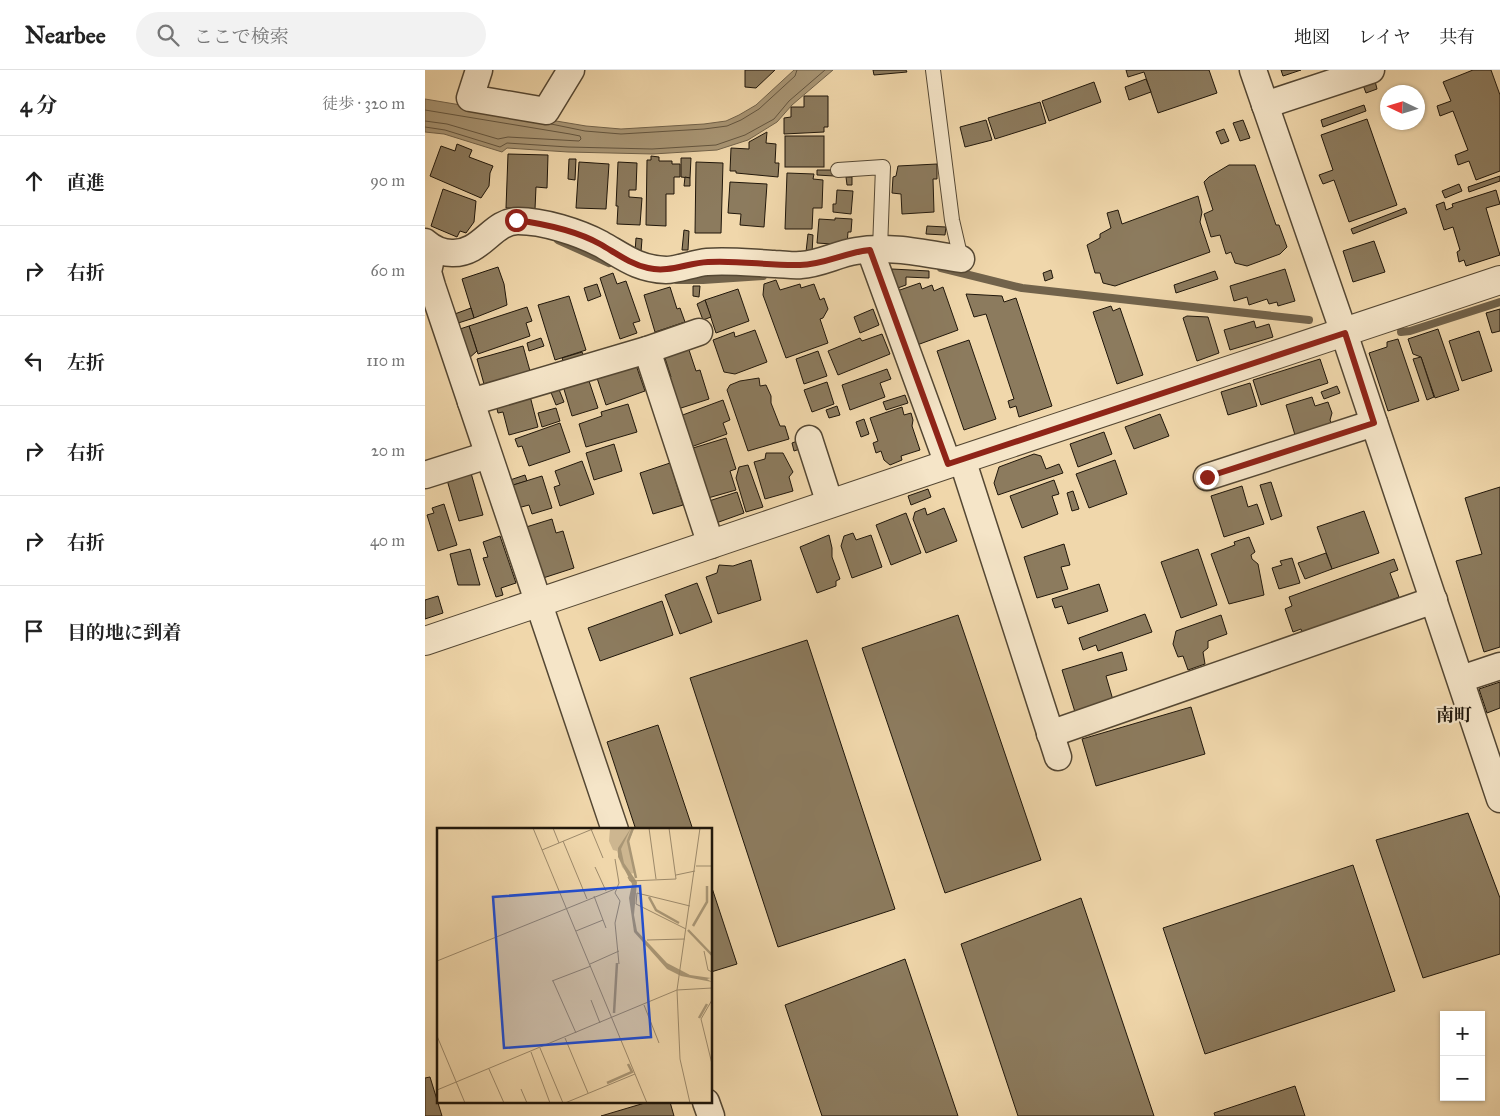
<!DOCTYPE html>
<html lang="ja">
<meta charset="utf-8">
<style>
:root{--surface:#fff;--page:#f2f2f2;--text:#222;--muted:#767676;--line:#e0e0e0}
body{margin:0;font-family:"IM FELL Great Primer","Noto Serif JP",serif;background:var(--page);color:var(--text)}
.controls{position:absolute;right:15px;bottom:15px;display:grid;overflow:hidden;border-radius:0px;box-shadow:0 1px 4px #0004}
.controls button{width:45px;height:45px;display:grid;place-items:center;padding:0;border:0;border-bottom:1px solid var(--line);background:var(--surface);color:var(--text);font:25px sans-serif}
.compass{position:absolute;left:955px;top:15px;width:45px;height:45px;border-radius:50%;background:var(--surface);box-shadow:0 1px 4px #0004;rotate:274deg}
.stop{position:absolute;width:15px;height:15px;margin:-11px;border:4px solid #8f2418;border-radius:50%;background:#fff}
.stop.end{background:#8f2418;border-color:#fff;box-shadow:0 1px 5px #0008}
.list{margin:0;padding:0;list-style:none}
h2{display:flex;justify-content:space-between;align-items:center;height:65px;margin:0;padding:0 20px;font-size:21px}
h2 small{font-size:16px;font-weight:400;color:var(--muted)}
.list li{display:grid;grid-template-columns:32px 1fr auto;gap:15px;align-items:center;box-sizing:border-box;height:90px;padding:0 20px;border-top:1px solid var(--line)}
.list b{display:block;font-size:19px;white-space:nowrap}
.list em{font-size:16px;font-style:normal;color:var(--muted)}
.icon{flex:none;width:28px;height:28px;fill:none;stroke:currentColor;stroke-width:2;stroke-linecap:round;stroke-linejoin:round}
.map{position:relative;flex:none;width:1075px;height:1046px;overflow:hidden}
header{display:flex;align-items:center;gap:30px;box-sizing:border-box;height:70px;padding:0 25px;background:var(--surface);border-bottom:1px solid var(--line)}
header strong{font-size:24px}
nav{display:flex;gap:28px;margin-inline-start:auto;font-size:18px}
.search{width:350px;height:45px;background:var(--page);display:flex;align-items:center;gap:12px;box-sizing:border-box;padding:0 18px;border-radius:28px;color:var(--muted);font-size:19px}
main{display:flex}
aside{flex:1;background:var(--surface)}
.map>svg:first-child{display:block}
.water{fill:#a99675;stroke:#72634b}
.lines{fill:none;stroke-linecap:round;stroke-linejoin:round}
.shore{stroke:#645640;stroke-width:1}
.stream{stroke:#72634b;stroke-width:8}
.building{fill:#8c7b5e;stroke:#20170b}
.service-casing{stroke:#544733;stroke-width:16}
.minor-casing{stroke:#544733;stroke-width:29}
.tertiary-casing{stroke:#544733;stroke-width:30}
.service{stroke:#f5e5c8;stroke-width:14}
.minor{stroke:#f5e5c8;stroke-width:26}
.tertiary{stroke:#f5e5c8;stroke-width:28}
.route{stroke:#8f2418;stroke-width:6}
.labels{text-anchor:middle;dominant-baseline:central;stroke-width:4.5;stroke-linejoin:round;paint-order:stroke}
.quarter-label{font-size:18px;font-weight:bold;fill:#20170b;stroke:#f5e5c8}
.inset-river{fill:none;stroke:#a99675;stroke-width:2.5}
.inset-road{fill:none;stroke:#9d8a6b;stroke-width:1}
.view{fill:#1d4ed8;fill-opacity:0.15;stroke:#1d4ed8;stroke-width:2.5}
.inset-edge{fill:none;stroke:#20170b;stroke-width:2.5}
</style>
<header>
<strong>Nearbee</strong>
<div class="search"><svg class="icon" aria-label="search" viewBox="0 0 24 24"><circle cx="10" cy="10" r="6"/><path d="M15 15l6 6"/></svg>ここで検索</div>
<nav><a>地図</a><a>レイヤ</a><a>共有</a></nav>
</header>
<main>
<aside>
<h2>4 分<small>徒歩 · 320 m</small></h2>
<ul class="list">
<li><svg class="icon" aria-label="ahead" viewBox="0 0 24 24"><path d="M12 20V5M6 11l6-6 6 6"/></svg><div><b>直進</b></div><em>90 m</em></li>
<li><svg class="icon" aria-label="right" viewBox="0 0 24 24"><path d="M7 20v-9h11M14 6l5 5-5 5"/></svg><div><b>右折</b></div><em>60 m</em></li>
<li><svg class="icon" aria-label="left" viewBox="0 0 24 24"><path d="M17 20v-9H6M10 6l-5 5 5 5"/></svg><div><b>左折</b></div><em>110 m</em></li>
<li><svg class="icon" aria-label="right" viewBox="0 0 24 24"><path d="M7 20v-9h11M14 6l5 5-5 5"/></svg><div><b>右折</b></div><em>20 m</em></li>
<li><svg class="icon" aria-label="right" viewBox="0 0 24 24"><path d="M7 20v-9h11M14 6l5 5-5 5"/></svg><div><b>右折</b></div><em>40 m</em></li>
<li><svg class="icon" aria-label="arrive" viewBox="0 0 24 24"><path d="M6 21V4h12l-3 4 3 4H6"/></svg><div><b>目的地に到着</b></div></li>
</ul>
</aside>
<div class="map">
<svg width="1075" height="1046" viewBox="0 0 1075 1046">
<rect width="100%" height="100%" fill="#f0d7ab"/>
<filter id="stains"><feTurbulence type="fractalNoise" baseFrequency=".004" numOctaves="4"/><feColorMatrix values="0 0 0 0 .2 0 0 0 0 .09 0 0 0 0 .02 0 0 0 .5 -.17"/></filter>
<radialGradient id="worn" r=".72"><stop offset=".6" stop-color="#630" stop-opacity="0"/><stop offset="1" stop-color="#630" stop-opacity=".3"/></radialGradient>
<polygon class="water" points="369,0 408,0 367,35 352,52 323,70 292,80 228,84 143,82 82,78 77,82 19,64 0,62 0,29 161,56 196,59 279,54 301,51 314,45 331,35"/>
<g class="lines">
<g class="shore">
<polyline points="0,40 145,64 155,66 156,69 154,71 83,67 73,69 22,54 0,51"/>
<polyline points="126,54 160,61 196,64 279,59 302,56 316,50 334,39 370,6 372,0"/>
<polyline points="0,57 20,60 75,77 82,73 143,77 227,79 291,75 320,65 349,49 364,31 400,0"/>
</g>
<g class="stream">
<polyline points="133,170 184,193"/>
<polyline points="516,198 597,218 884,250"/>
<polyline points="252,210 278,210 338,206"/>
<polyline points="976,262 985,261 1075,232"/>
</g>
</g>
<g class="building">
<polygon points="320,0 350,0 331,18 320,17"/>
<polygon points="448,0 481,0 482,2 449,5"/>
<polygon points="701,0 784,0 792,23 733,43 719,2 703,7"/>
<polygon points="856,0 876,0 858,6"/>
<polygon points="1048,0 1066,0 1075,25 1075,101 1051,110 1044,91 1033,95 1030,85 1043,80 1028,41 1015,46 1012,36 1026,31 1018,12"/>
<polygon points="721,9 726,22 704,30 700,17"/>
<polygon points="950,11 952,19 941,23 938,15"/>
<polygon points="669,12 676,32 624,51 617,31"/>
<polygon points="379,26 403,26 403,57 399,57 399,62 359,64 359,48 366,47 366,37 379,37"/>
<polygon points="615,32 621,53 570,69 563,48"/>
<polygon points="939,35 941,41 898,57 896,50"/>
<polygon points="942,49 972,135 924,152 909,110 898,114 894,105 908,100 896,65"/>
<polygon points="561,50 567,70 540,77 535,57"/>
<polygon points="818,50 825,68 815,71 808,53"/>
<polygon points="799,59 804,71 796,74 791,62"/>
<polygon points="342,62 341,73 351,74 350,93 354,93 353,107 311,103 311,101 305,101 306,78 324,79 324,72"/>
<rect x="360" y="66" width="39" height="31"/>
<polygon points="32,74 47,80 44,87 68,96 65,103 64,116 56,128 5,106 16,76 30,81"/>
<polygon points="83,84 123,85 122,118 111,117 110,139 81,138"/>
<polygon points="226,86 234,87 234,91 247,91 247,94 255,94 255,107 249,107 249,124 241,124 241,156 221,155 222,90 226,90"/>
<polygon points="256,88 266,88 265,108 256,107"/>
<polygon points="144,89 151,89 150,110 143,109"/>
<polygon points="154,92 184,94 181,139 151,138"/>
<polygon points="193,92 212,93 211,120 204,120 204,127 217,128 215,155 192,154 193,136 191,136"/>
<polygon points="271,92 298,93 296,163 270,163"/>
<polygon points="512,94 512,109 508,109 509,142 477,144 476,124 467,123 468,107 471,106 473,96"/>
<polygon points="804,95 830,95 851,155 854,155 862,177 855,184 822,196 810,193 806,182 801,184 795,165 786,167 779,144 788,140 779,112 784,107"/>
<polygon points="392,100 409,100 409,106 392,105"/>
<polygon points="362,103 389,104 388,109 398,110 397,138 388,138 387,159 360,159"/>
<polygon points="1075,106 1075,111 1044,122 1043,117"/>
<polygon points="260,107 265,108 265,116 259,116"/>
<polygon points="421,107 427,107 427,115 422,115"/>
<polygon points="305,112 342,114 339,157 315,155 316,144 303,143"/>
<polygon points="1034,114 1037,121 1020,128 1017,121"/>
<polygon points="18,119 51,131 49,152 41,163 35,161 32,167 6,156"/>
<polygon points="412,120 428,121 426,144 408,142 408,134 411,134"/>
<polygon points="1071,120 1075,134 1061,138 1075,185 1041,196 1039,190 1034,192 1032,182 1035,180 1028,157 1019,160 1011,135 1019,132 1021,140 1028,137 1027,134"/>
<polygon points="773,126 777,142 775,152 785,182 690,216 678,213 675,203 670,203 662,175 675,168 675,164 686,158 682,143 693,140 697,154"/>
<polygon points="980,138 982,143 928,164 926,159"/>
<polygon points="410,148 427,149 426,162 423,162 422,175 392,173 394,149 410,150"/>
<polygon points="502,156 521,157 520,165 501,164"/>
<polygon points="259,160 264,161 263,180 257,180"/>
<polygon points="383,164 388,165 387,183 381,182"/>
<polygon points="211,168 217,169 216,182 210,182"/>
<polygon points="949,171 960,202 928,212 918,181"/>
<polygon points="73,197 79,214 82,235 49,248 37,209"/>
<polygon points="467,199 504,201 504,208 481,207 481,215 470,219 467,212"/>
<polygon points="860,199 870,231 853,236 852,232 844,234 842,229 824,235 822,227 809,231 805,216"/>
<polygon points="626,200 628,208 620,211 618,203"/>
<polygon points="790,201 793,209 751,223 749,215"/>
<polygon points="188,203 192,214 201,211 215,251 208,253 212,263 195,269 175,208"/>
<polygon points="351,210 355,220 375,214 376,218 389,214 395,230 399,228 403,239 398,248 395,249 403,273 361,288 338,225 339,214"/>
<polygon points="495,213 497,219 507,215 509,221 518,217 533,260 492,275 472,221"/>
<polygon points="172,214 176,226 163,231 159,218"/>
<polygon points="268,216 275,216 274,227 268,226"/>
<polygon points="245,217 252,239 255,238 260,252 230,262 219,225"/>
<polygon points="313,219 324,251 291,263 280,230"/>
<polygon points="541,224 577,226 579,232 591,228 627,336 594,347 591,336 585,338 583,331 589,329 561,244 549,247"/>
<polygon points="144,226 161,280 130,290 113,235"/>
<polygon points="280,230 286,247 278,250 272,234"/>
<polygon points="686,236 688,241 695,238 718,305 692,314 668,242"/>
<polygon points="102,237 107,251 101,253 105,266 53,284 44,256"/>
<polygon points="46,238 49,248 30,254 27,245"/>
<polygon points="448,239 454,255 435,263 429,247"/>
<polygon points="1075,239 1075,261 1067,263 1061,243"/>
<polygon points="762,246 783,247 794,283 772,291 758,248"/>
<polygon points="829,251 831,258 844,254 848,267 805,280 799,260"/>
<polygon points="44,256 52,281 42,290 32,260"/>
<polygon points="1013,259 1034,320 1010,328 996,287 988,284 983,269"/>
<polygon points="330,260 342,292 310,304 299,302 288,270 309,262 310,267"/>
<polygon points="1054,261 1067,301 1037,311 1024,271"/>
<polygon points="457,264 465,284 413,305 403,281 435,268 437,271"/>
<polygon points="116,268 119,276 104,281 102,273"/>
<polygon points="973,269 994,331 963,341 944,283 962,277 962,272"/>
<polygon points="544,270 571,349 539,360 512,281"/>
<polygon points="98,276 105,301 59,314 52,289"/>
<polygon points="263,277 271,301 275,300 284,329 253,339 243,308 246,307 239,285"/>
<polygon points="393,281 402,306 379,314 371,289"/>
<polygon points="157,282 160,289 140,296 137,288"/>
<polygon points="996,287 1009,327 1002,330 988,289"/>
<polygon points="895,289 903,313 836,335 828,310"/>
<polygon points="211,295 220,321 181,335 171,305"/>
<polygon points="462,299 466,309 455,313 460,327 425,340 417,315"/>
<polygon points="163,308 173,338 147,346 138,316"/>
<polygon points="334,308 335,316 341,315 346,326 346,333 355,356 360,356 364,369 323,381 302,320 305,315 315,311"/>
<polygon points="402,312 409,334 387,342 379,320"/>
<polygon points="825,313 832,336 803,345 796,322"/>
<polygon points="912,316 915,323 899,329 896,322"/>
<polygon points="133,317 139,332 131,335 125,320"/>
<polygon points="480,325 483,333 461,340 458,332"/>
<polygon points="105,326 113,357 84,365 78,342 73,343 71,335"/>
<polygon points="887,327 890,336 903,332 907,343 905,350 907,356 870,365 861,335"/>
<polygon points="298,330 305,350 298,353 302,364 266,377 255,346"/>
<polygon points="203,334 212,362 161,377 154,354 177,346 176,342"/>
<polygon points="412,336 415,345 404,348 401,340"/>
<polygon points="477,337 479,345 486,343 488,350 487,356 495,380 476,386 477,390 465,395 459,390 456,381 451,383 448,373 453,371 445,348"/>
<polygon points="131,338 135,351 117,357 113,343"/>
<polygon points="735,344 744,366 709,379 700,357"/>
<polygon points="439,349 444,364 436,367 431,352"/>
<polygon points="135,353 145,382 104,396 97,376 93,377 90,369"/>
<polygon points="679,362 687,384 653,397 645,374"/>
<polygon points="301,368 311,399 305,401 311,420 283,428 268,378"/>
<polygon points="375,370 378,378 369,381 367,373"/>
<polygon points="189,374 197,401 169,410 161,383"/>
<polygon points="341,383 358,383 368,402 364,407 368,421 340,429 329,392 340,389"/>
<polygon points="609,384 616,386 621,399 634,394 638,403 573,425 569,413 574,397"/>
<polygon points="690,390 702,424 664,438 651,404"/>
<polygon points="157,391 169,424 135,436 129,417 135,415 130,401"/>
<polygon points="245,393 258,435 228,444 215,403"/>
<polygon points="323,395 338,437 321,442 311,408 314,397"/>
<polygon points="46,403 58,445 34,451 22,410"/>
<polygon points="100,405 102,411 85,416 82,411"/>
<polygon points="117,406 127,438 107,444 104,435 89,439 85,416"/>
<polygon points="629,410 634,424 627,426 633,444 597,458 585,426"/>
<polygon points="846,412 857,446 846,450 835,415"/>
<polygon points="817,416 823,437 832,434 839,454 799,467 786,426"/>
<polygon points="1075,417 1075,577 1059,582 1031,491 1057,484 1040,428"/>
<polygon points="503,419 506,427 486,435 483,426"/>
<polygon points="648,421 654,439 647,441 642,423"/>
<polygon points="312,422 319,443 291,453 284,431"/>
<polygon points="19,434 32,475 13,481 2,445 9,443 7,438"/>
<polygon points="500,438 502,445 519,438 532,471 501,483 488,449 490,442"/>
<polygon points="939,441 954,483 907,499 892,457"/>
<polygon points="481,443 496,483 466,495 451,455"/>
<polygon points="127,449 131,463 138,461 149,498 115,509 98,458"/>
<polygon points="428,463 431,470 446,465 457,497 427,508 416,476 419,466"/>
<polygon points="404,465 407,478 407,487 415,509 411,511 411,516 392,523 375,477"/>
<polygon points="75,466 91,513 76,518 78,525 71,527 58,488 63,487 58,472"/>
<polygon points="824,467 830,482 826,485 827,489 833,494 839,525 804,534 786,484 810,475 809,472"/>
<polygon points="639,474 645,495 636,497 643,519 612,528 599,487"/>
<polygon points="45,479 55,515 33,515 25,484"/>
<polygon points="773,479 792,535 756,548 736,492"/>
<polygon points="901,483 907,499 880,509 873,493"/>
<polygon points="867,488 875,513 854,519 847,498 857,495 855,491"/>
<polygon points="969,489 973,500 965,503 974,527 877,563 876,559 868,562 860,539 867,536 864,527"/>
<polygon points="326,490 336,530 293,544 281,507 292,503 294,495 308,496"/>
<polygon points="272,513 287,552 255,564 240,525"/>
<polygon points="674,514 683,541 643,554 637,536 630,538 627,529"/>
<polygon points="13,526 18,543 0,549 0,530"/>
<polygon points="237,531 248,565 175,591 163,558"/>
<polygon points="720,544 727,562 673,581 671,575 658,580 654,568"/>
<polygon points="533,545 616,790 520,823 437,578"/>
<polygon points="796,545 802,564 783,571 783,578 778,582 780,594 763,600 758,586 753,587 748,574 751,561"/>
<polygon points="382,570 470,839 353,877 265,608"/>
<polygon points="697,582 702,600 681,606 688,630 650,642 637,600"/>
<polygon points="1075,612 1075,638 1062,643 1054,619"/>
<polygon points="766,637 780,684 671,716 657,669"/>
<polygon points="233,655 268,760 211,760 182,672"/>
<polygon points="1043,743 1075,828 1075,884 998,908 951,770"/>
<polygon points="928,795 970,921 780,984 738,858"/>
<polygon points="286,815 312,894 286,902"/>
<polygon points="656,828 729,1046 593,1046 536,874"/>
<polygon points="480,889 533,1046 397,1046 360,935"/>
<polygon points="5,1007 17,1046 0,1046 0,1008"/>
<polygon points="870,1016 880,1046 790,1046 789,1043"/>
<polygon points="223,1032 245,1032 249,1046 176,1046"/>
</g>
<g class="lines">
<g class="service-casing">
<g id="service">
<polyline points="508,0 527,150 536,189"/>
<polyline points="413,100 458,97 455,179"/>
</g>
</g>
<g class="minor-casing">
<g id="minor">
<polyline points="54,0 45,28 121,41 146,0"/>
<polyline points="828,0 919,263 1075,729"/>
<polyline points="840,35 946,0"/>
<path d="M0 172C8 179 16 183 27 183 57 184 67 151 93 151 118 151 153 162 176 174 199 187 213 199 241 200 253 200 269 193 282 192 304 190 327 193 350 194 358 194 368 196 376 195 395 194 412 184 431 181 465 175 502 184 536 189"/>
<polyline points="8,179 3,202 7,216 190,760"/>
<polyline points="445,180 523,394"/>
<polyline points="222,280 286,475"/>
<polyline points="46,332 222,280 274,262"/>
<polyline points="384,369 405,434"/>
<polyline points="537,389 633,687"/>
<polyline points="0,405 63,385"/>
<polyline points="782,407 949,353"/>
<polyline points="1036,609 1075,596"/>
<polyline points="625,664 1009,530"/>
<polyline points="281,1032 286,1046"/>
</g>
</g>
<g class="tertiary-casing">
<polyline id="tertiary" points="0,571 523,394 1075,210"/>
</g>
<use href="#service" class="service"/>
<use href="#minor" class="minor"/>
<use href="#tertiary" class="tertiary"/>
</g>
<g class="lines">
<path class="route" d="M91 150C120 154 150 160 175 174 191 183 205 194 223 198 244 203 262 193 283 192 314 190 344 196 375 195 399 195 421 182 445 180L523 394 920 263 949 353 782 407"/>
</g>
<g class="labels">
<g class="quarter-label">
<text x="1029" y="645">南町</text>
</g>
</g>
<g transform="translate(12 758)">
<rect width="275" height="275" fill="#f0d7ab"/>
<path d="M173 0H197L192 14 198 45 191 46 185 39 180 23 176 22 172 13Z" fill="#cdb690"/>
<path d="M194 0 184 21 187 35 200 54 197 87 200 103 230 135 253 147 274 150 270 151 275 154 244 148 230 141 197 104 192 70 195 56 181 29V20Z" fill="#a99675"/>
<path class="inset-river" d="M196 0 191 13 199 50M212 69 219 82 242 95M256 98 270 74V58M251 102 275 127M177 185 180 135M262 190 270 176M170 255 195 244 191 236"/>
<path class="inset-road" d="M96 0 210 275M116 0 122 15M212 0 219 51M154 1 166 30M126 13 150 71M105 22 158 0M178 31 182 55 178 65 183 73 178 95 182 136M259 38H275M158 39 169 63M239 47 258 43M191 49 193 53 239 51 232 0M157 68 169 100M249 101 199 76 200 65 253 78M139 103 166 92M210 112 248 111M267 123 271 142 275 144M0 133 178 61M153 136 182 123M115 153 154 138M116 153 139 205M154 172 163 195M275 172 264 191 275 236M207 177 222 215M0 208 28 275M128 210 151 265M103 220 126 275M94 224 113 275M52 241 67 275M84 261 90 275M0 262 240 162 275 160M128 275 198 246M253 275 243 231 240 162 263 0"/>
<path class="view" d="M203 58 214 209 67 220 56 69Z"/>
<rect width="275" height="275" class="inset-edge"/>
</g>
<rect width="100%" height="100%" filter="url(#stains)"/>
<rect width="100%" height="100%" fill="url(#worn)"/>
</svg>
<div class="controls">
<button>+</button>
<button>−</button>
</div>
<svg class="compass" viewBox="-18 -18 36 36"><path d="M0-13l5 13h-10z" fill="#e53935"/><path d="M0 13l5-13h-10z" fill="#767676"/></svg>
<div class="stop" style="left:91px;top:150px"></div>
<div class="stop end" style="left:782px;top:407px"></div>
</div>
</main>
